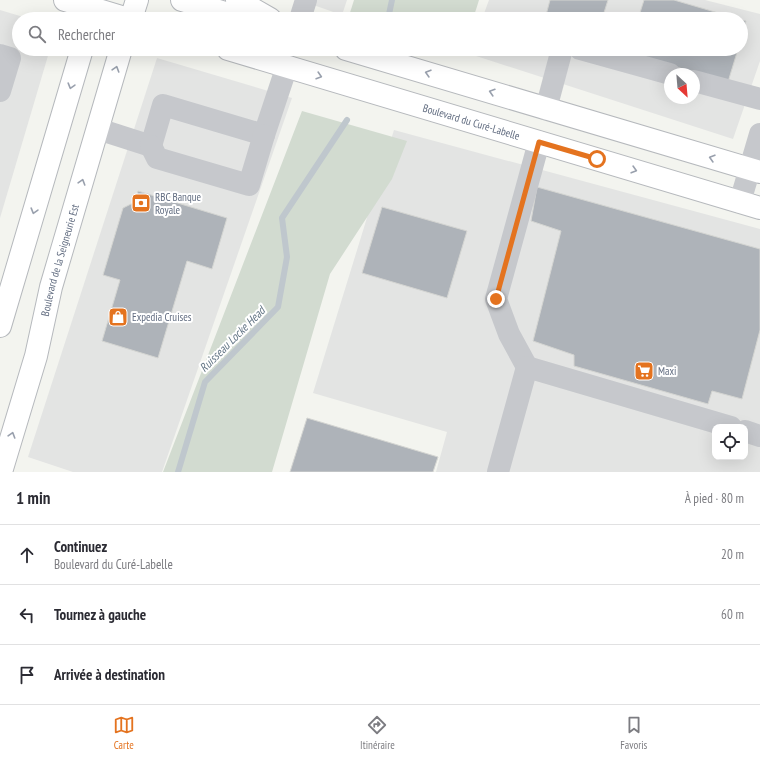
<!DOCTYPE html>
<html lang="fr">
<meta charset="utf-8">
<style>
:root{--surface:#fff;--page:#f2f2f3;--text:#2b2b33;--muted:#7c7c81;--line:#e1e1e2;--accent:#e4731f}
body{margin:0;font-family:"PT Sans Narrow",sans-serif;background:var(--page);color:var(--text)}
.controls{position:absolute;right:12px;bottom:12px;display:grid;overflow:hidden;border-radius:8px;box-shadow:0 4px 16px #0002}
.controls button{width:36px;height:36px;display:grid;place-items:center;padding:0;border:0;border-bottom:1px solid var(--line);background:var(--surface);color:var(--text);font:20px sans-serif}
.compass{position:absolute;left:664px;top:68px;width:36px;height:36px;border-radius:50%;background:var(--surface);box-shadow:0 4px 16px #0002;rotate:154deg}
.stop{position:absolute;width:12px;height:12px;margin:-9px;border:3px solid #e4731f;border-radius:50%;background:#fff}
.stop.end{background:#e4731f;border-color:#fff;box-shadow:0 1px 4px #0008}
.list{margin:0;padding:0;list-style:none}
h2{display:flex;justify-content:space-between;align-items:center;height:52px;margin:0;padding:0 16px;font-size:17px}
h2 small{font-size:13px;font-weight:400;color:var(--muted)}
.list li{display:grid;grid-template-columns:26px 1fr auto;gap:12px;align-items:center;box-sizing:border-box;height:60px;padding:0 16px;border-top:1px solid var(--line)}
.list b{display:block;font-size:15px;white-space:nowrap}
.list p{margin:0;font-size:13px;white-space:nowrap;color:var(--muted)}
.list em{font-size:13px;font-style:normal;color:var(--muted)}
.icon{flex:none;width:22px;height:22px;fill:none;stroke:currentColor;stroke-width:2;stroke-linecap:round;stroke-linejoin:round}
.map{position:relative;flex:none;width:760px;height:472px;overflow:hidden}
.search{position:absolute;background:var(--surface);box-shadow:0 4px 16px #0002;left:12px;right:12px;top:12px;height:44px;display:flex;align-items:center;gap:10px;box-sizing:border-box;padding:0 14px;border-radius:22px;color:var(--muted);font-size:15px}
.sheet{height:232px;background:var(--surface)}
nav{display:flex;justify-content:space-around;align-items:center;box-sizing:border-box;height:56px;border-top:1px solid var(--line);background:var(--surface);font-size:11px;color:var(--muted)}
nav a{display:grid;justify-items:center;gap:2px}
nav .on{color:var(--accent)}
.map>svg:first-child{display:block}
.built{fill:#e3e4e3;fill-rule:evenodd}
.green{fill:#d2dbd0}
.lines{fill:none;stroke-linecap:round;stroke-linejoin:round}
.stream{stroke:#bfc7cd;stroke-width:6}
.building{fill:#aeb3b9;stroke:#d4d5d2}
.major-casing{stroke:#b6b9bd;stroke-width:24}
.minor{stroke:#c6c8cc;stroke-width:22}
.major{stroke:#fff;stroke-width:22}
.oneway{stroke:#99a0ad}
.route{stroke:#e4731f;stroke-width:5}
.labels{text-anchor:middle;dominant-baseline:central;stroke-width:4;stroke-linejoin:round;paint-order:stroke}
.street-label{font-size:11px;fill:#626d81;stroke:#fff}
.poi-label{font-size:11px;fill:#626d81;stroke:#fff;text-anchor:start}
.water-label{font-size:12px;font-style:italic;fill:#637585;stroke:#fff}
</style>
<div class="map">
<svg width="760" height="472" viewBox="0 0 760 472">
<rect width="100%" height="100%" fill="#f3f4ef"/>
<g class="built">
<polygon points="299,0 347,0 342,15"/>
<path d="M489 0H705L760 14V61L733 139 470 54 472 49H741V19H482ZM670 74H694V98H670Z"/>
<polygon points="0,10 30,19 19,19 19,49 50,49 0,218"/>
<polygon points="157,58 292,98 162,472 73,472 28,457"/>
<path d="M394 130 760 229V472H436L447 432 313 393ZM715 427H745V457H715Z"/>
</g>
<g class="green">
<polygon points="354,0 479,0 473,19 348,19"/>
<polygon points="302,111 407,141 392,179 330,274 272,472 163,472"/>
</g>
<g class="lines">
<g class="stream">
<polyline points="388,19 392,0"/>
<polyline points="178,472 205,382 278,307 287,257 282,218 347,120"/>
</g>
</g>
<g class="building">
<polygon points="550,0 608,0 602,19 545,19"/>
<polygon points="644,0 674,0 739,19 638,19"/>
<polygon points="741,20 746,21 741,39"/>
<polygon points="629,49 738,49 728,82 628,53"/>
<polygon points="537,187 760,249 760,330 742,399 712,391 708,404 574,366 574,355 533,341 561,231 531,221"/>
<polygon points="138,191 227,218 212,269 187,261 158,358 102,341 120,280 103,275 123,208 135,202"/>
<polygon points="382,207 467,231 447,298 362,273"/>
<polygon points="307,418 438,457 433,472 290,472"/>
</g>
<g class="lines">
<g class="major-casing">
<g id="major">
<polyline points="65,0 128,19"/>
<polyline points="182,0 245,19"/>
<polyline points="237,0 270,19"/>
<polyline points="131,19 137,0"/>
<path id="s1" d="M228 49 760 208"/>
<polyline points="346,49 760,172"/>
<polyline points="0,326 82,49"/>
<path id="s2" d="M1 472 36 356 51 287 121 49"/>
</g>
</g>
<g class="minor">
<polyline points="300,19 306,0"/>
<polyline points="580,49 670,74"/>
<polyline points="0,55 10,58 0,91"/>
<polyline points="694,81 760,99"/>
<polyline points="546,109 562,49"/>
<polyline points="98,129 151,146 163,105 264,135 287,66"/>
<polyline points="151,146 157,158 249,185 264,135"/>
<polyline points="740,202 760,134"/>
<polyline points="527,367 509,334 496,299 539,142"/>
<polyline points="745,431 760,436"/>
<polyline points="498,472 527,367 731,427"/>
</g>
<use href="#major" class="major"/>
</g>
<defs><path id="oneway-chevron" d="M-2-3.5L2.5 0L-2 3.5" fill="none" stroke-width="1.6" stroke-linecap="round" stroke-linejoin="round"/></defs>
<g class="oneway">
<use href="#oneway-chevron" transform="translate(116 69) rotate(-73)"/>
<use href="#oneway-chevron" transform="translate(428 73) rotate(-164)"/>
<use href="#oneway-chevron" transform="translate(319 76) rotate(17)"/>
<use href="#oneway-chevron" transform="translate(71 86) rotate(106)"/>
<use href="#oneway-chevron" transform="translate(492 92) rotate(-163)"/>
<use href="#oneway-chevron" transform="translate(712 158) rotate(-164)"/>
<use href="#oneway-chevron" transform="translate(634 170) rotate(16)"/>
<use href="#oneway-chevron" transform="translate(82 182) rotate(-73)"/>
<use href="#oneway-chevron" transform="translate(34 211) rotate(106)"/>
<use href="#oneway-chevron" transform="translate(12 435) rotate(-73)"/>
</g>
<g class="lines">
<polyline class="route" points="496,299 539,142 597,159"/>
</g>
<defs>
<g id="bank-square" transform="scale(1)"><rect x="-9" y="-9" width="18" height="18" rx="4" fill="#e4731f" stroke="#fff"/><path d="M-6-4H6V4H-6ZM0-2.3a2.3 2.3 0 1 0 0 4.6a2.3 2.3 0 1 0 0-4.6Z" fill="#fff"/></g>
<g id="shop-square" transform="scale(1)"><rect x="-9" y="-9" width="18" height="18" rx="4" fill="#e4731f" stroke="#fff"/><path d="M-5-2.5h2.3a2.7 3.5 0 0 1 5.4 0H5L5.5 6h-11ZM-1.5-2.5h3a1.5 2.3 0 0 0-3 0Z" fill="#fff"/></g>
<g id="supermarket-square" transform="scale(1)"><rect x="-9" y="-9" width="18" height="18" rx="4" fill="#e4731f" stroke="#fff"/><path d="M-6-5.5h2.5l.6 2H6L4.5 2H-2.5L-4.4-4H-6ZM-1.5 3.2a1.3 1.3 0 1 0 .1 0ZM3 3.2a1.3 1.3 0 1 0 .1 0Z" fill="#fff"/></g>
</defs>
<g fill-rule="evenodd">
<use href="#bank-square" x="141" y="203"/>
<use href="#shop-square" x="118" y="317"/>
<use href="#supermarket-square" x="644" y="371"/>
</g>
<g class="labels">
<g class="street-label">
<text stroke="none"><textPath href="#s1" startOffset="254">Boulevard du Curé-Labelle</textPath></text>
<text stroke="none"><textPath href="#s2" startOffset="220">Boulevard de la Seigneurie Est</textPath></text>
</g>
<g class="poi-label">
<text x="155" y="197">RBC Banque<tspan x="155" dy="13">Royale</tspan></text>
<text x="132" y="317">Expedia Cruises</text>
<text x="658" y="371">Maxi</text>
</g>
<g class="water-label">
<text transform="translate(232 339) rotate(-45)">Ruisseau Locke Head</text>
</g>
</g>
</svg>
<div class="controls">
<button><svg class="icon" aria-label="locate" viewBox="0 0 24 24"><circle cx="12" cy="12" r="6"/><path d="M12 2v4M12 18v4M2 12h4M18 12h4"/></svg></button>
</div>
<svg class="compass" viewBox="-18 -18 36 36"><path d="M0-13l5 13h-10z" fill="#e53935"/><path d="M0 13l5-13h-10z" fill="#7c7c81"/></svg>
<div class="stop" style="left:597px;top:159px"></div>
<div class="stop end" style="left:496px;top:299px"></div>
<div class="search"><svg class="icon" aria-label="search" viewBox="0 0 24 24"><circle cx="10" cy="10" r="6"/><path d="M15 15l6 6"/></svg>Rechercher</div>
</div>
<section class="sheet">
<h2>1 min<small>À pied · 80 m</small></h2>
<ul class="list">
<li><svg class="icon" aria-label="ahead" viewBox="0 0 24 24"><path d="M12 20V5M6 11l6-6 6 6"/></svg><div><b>Continuez</b><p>Boulevard du Curé-Labelle</p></div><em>20 m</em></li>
<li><svg class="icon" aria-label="left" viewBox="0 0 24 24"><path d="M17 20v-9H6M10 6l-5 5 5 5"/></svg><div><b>Tournez à gauche</b></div><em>60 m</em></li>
<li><svg class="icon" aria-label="arrive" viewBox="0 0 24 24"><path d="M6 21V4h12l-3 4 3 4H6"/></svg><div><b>Arrivée à destination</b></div></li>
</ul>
</section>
<nav>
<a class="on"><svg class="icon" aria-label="map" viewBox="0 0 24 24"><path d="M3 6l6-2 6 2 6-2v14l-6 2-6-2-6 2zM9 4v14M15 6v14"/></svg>Carte</a>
<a><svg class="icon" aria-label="directions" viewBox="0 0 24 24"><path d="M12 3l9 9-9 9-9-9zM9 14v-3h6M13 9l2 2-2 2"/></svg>Itinéraire</a>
<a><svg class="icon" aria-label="saved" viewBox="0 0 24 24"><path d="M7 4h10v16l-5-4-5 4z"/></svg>Favoris</a>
</nav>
